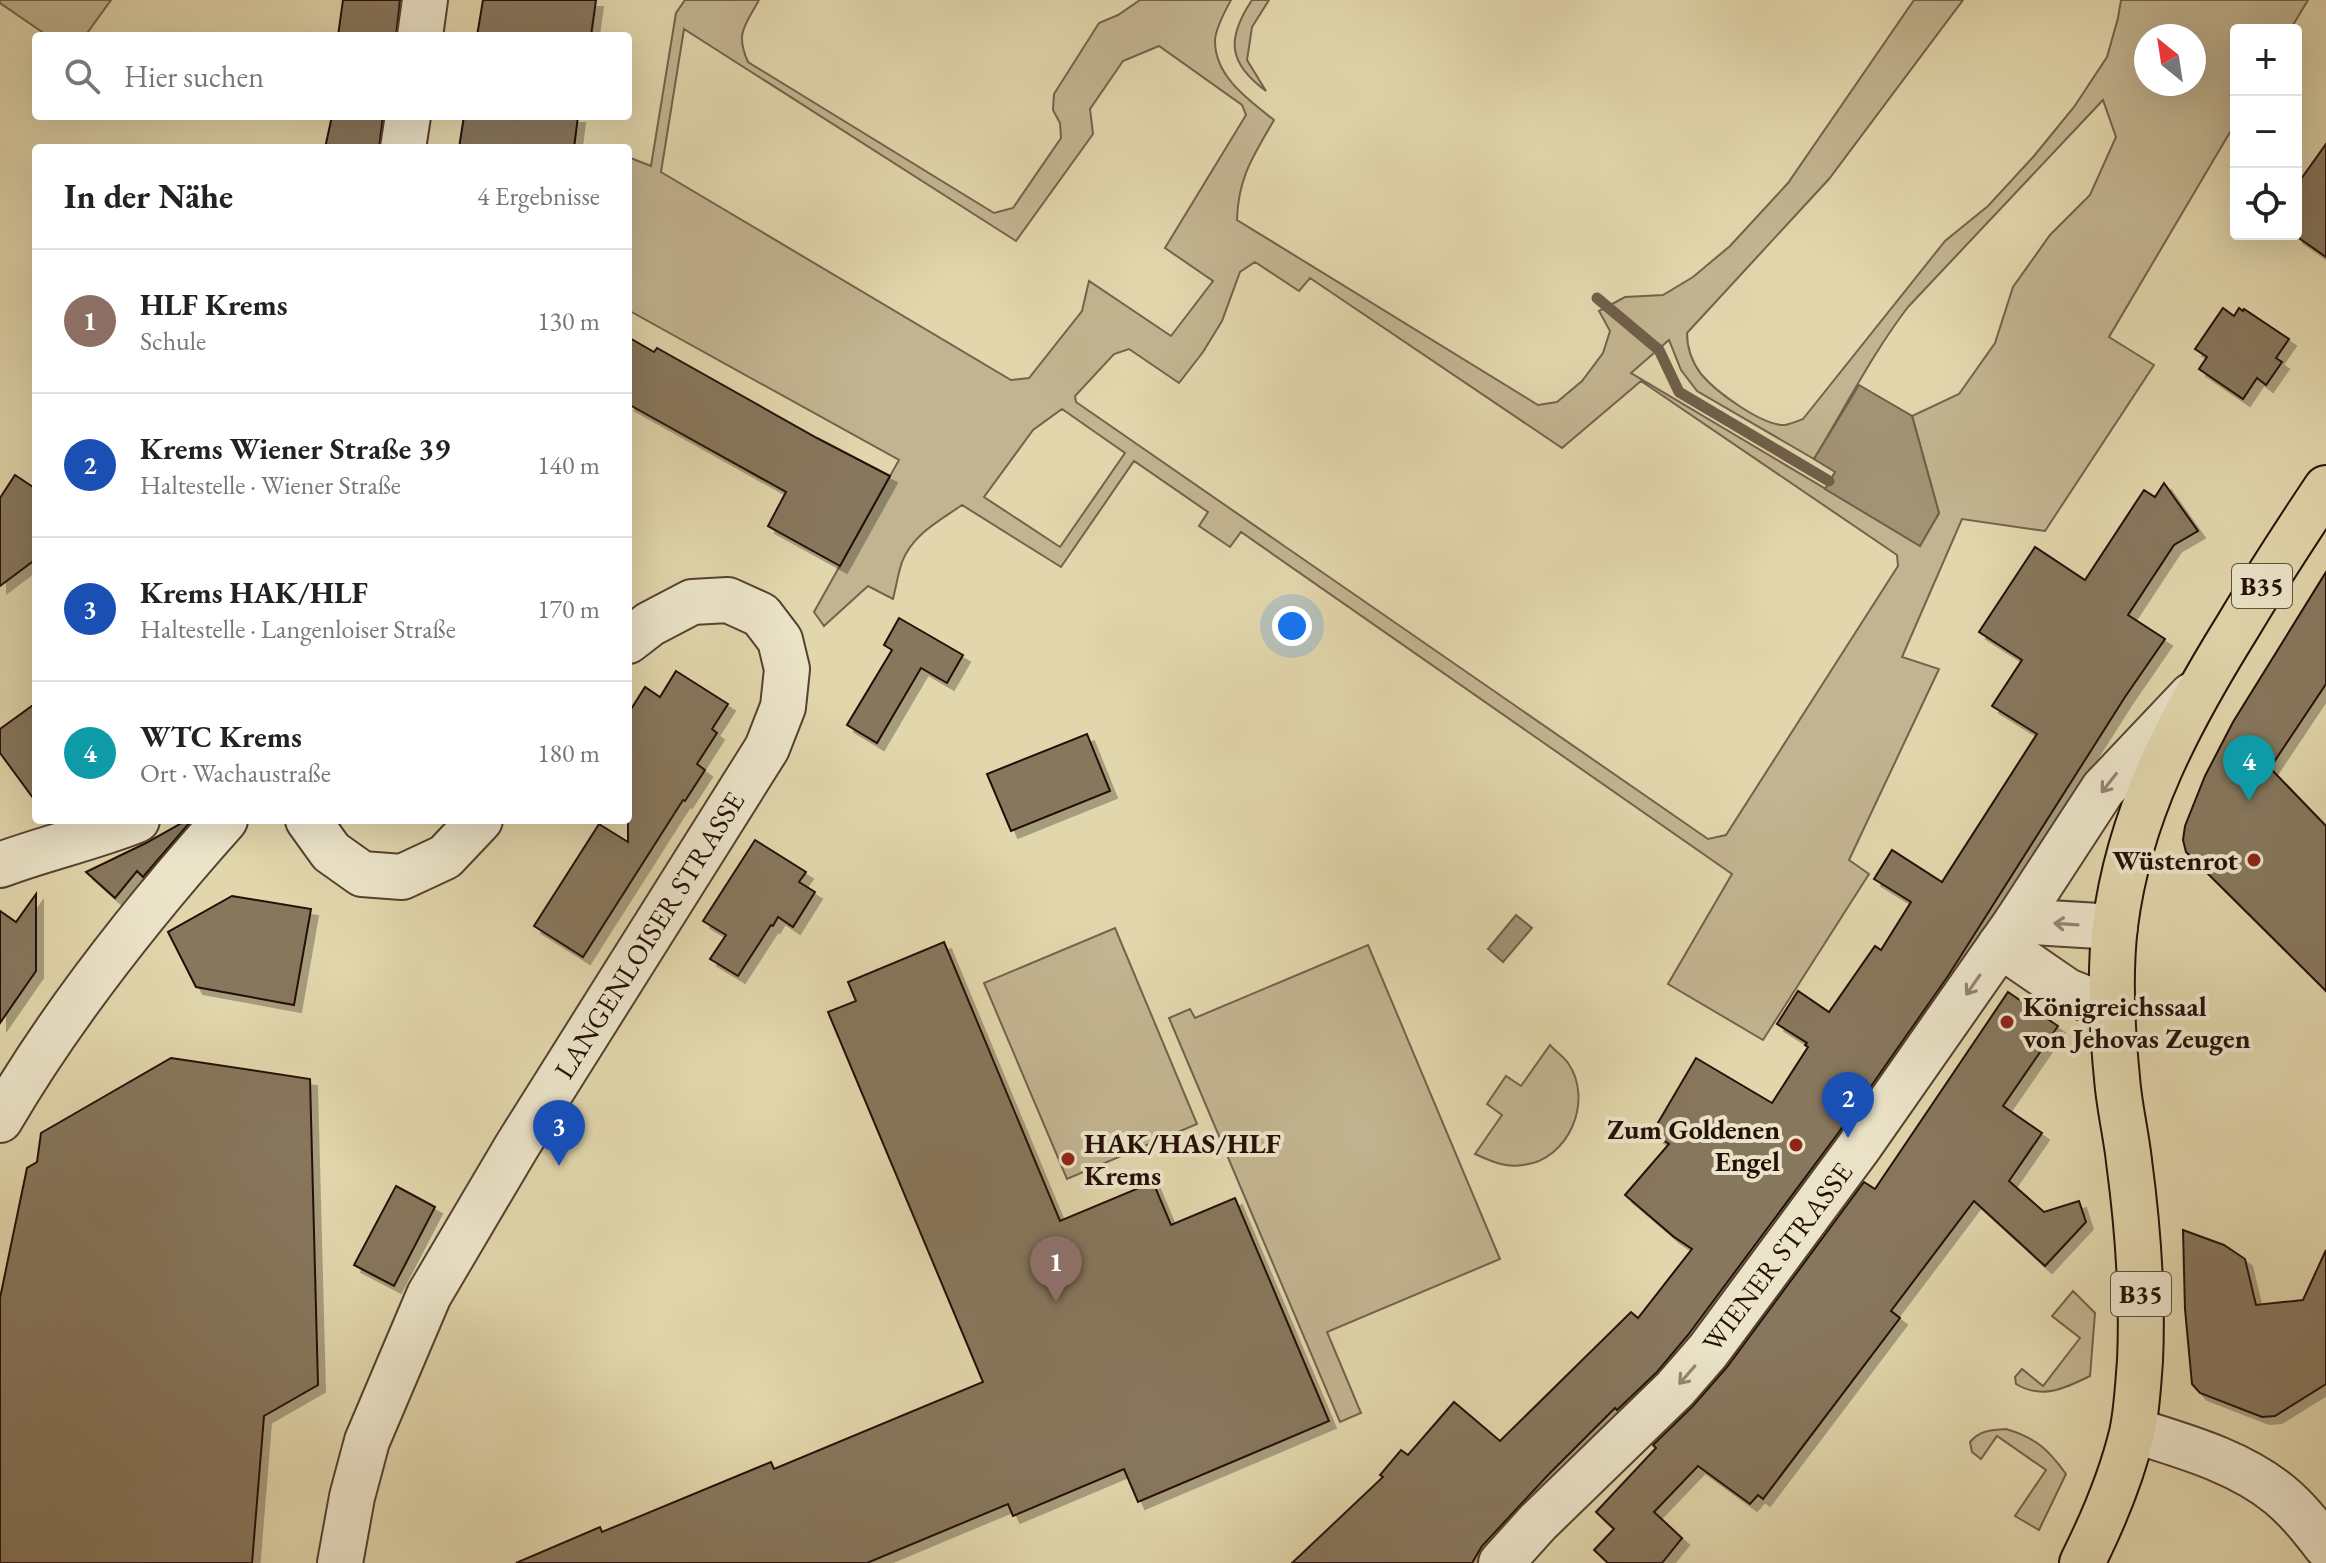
<!DOCTYPE html>
<html lang="de">
<meta charset="utf-8">
<style>
:root{--surface:#fff;--page:#f6f6f6;--text:#222;--muted:#767676;--line:#e0e0e0;--accent:#8f2418}
body{margin:0;font-family:"EB Garamond",serif;background:var(--page);color:var(--text)}
.controls{position:absolute;right:24px;top:24px;display:grid;overflow:hidden;border-radius:8px;box-shadow:0 8px 32px #0002}
.controls button{width:72px;height:72px;display:grid;place-items:center;padding:0;border:0;border-bottom:2px solid var(--line);background:var(--surface);color:var(--text);font:40px sans-serif}
.compass{position:absolute;left:2134px;top:24px;width:72px;height:72px;border-radius:50%;background:var(--surface);box-shadow:0 8px 32px #0002;rotate:330deg}
.you{position:absolute;left:1292px;top:626px;width:28px;height:28px;margin:-20px;border:6px solid #fff;border-radius:50%;background:#1a73e8;box-shadow:0 0 0 12px #1a73e833}
.badge{display:grid;place-items:center;width:52px;height:52px;border-radius:50%;background:var(--accent);color:#fff;font-size:26px;font-weight:700}
.pin{position:absolute;translate:-50% -66px;filter:drop-shadow(0 2px 4px #0008)}
.pin::after{content:'';position:absolute;top:42px;width:28px;height:24px;background:inherit;clip-path:polygon(0 0,100% 0,50% 100%)}
.list{margin:0;padding:0;list-style:none}
h2{display:flex;justify-content:space-between;align-items:center;height:104px;margin:0;padding:0 32px;font-size:34px}
h2 small{font-size:26px;font-weight:400;color:var(--muted)}
.list li{display:grid;grid-template-columns:52px 1fr auto;gap:24px;align-items:center;box-sizing:border-box;height:144px;padding:0 32px;border-top:2px solid var(--line)}
.list b{display:block;font-size:30px;white-space:nowrap}
.list p{margin:0;font-size:26px;white-space:nowrap;color:var(--muted)}
.list em{font-size:26px;font-style:normal;color:var(--muted)}
.icon{flex:none;width:44px;height:44px;fill:none;stroke:currentColor;stroke-width:2;stroke-linecap:round;stroke-linejoin:round}
.map{position:relative;flex:none;width:2326px;height:1563px;overflow:hidden}
.search{position:absolute;background:var(--surface);box-shadow:0 8px 32px #0002;left:32px;top:32px;width:600px;height:88px;display:flex;align-items:center;gap:20px;box-sizing:border-box;padding:0 28px;border-radius:8px;color:var(--muted);font-size:30px}
.panel{position:absolute;background:var(--surface);box-shadow:0 8px 32px #0002;left:32px;top:144px;width:600px;height:680px;border-radius:8px}
.map>svg:first-child{display:block}
.green{fill:#c2b490;stroke:#74624c;stroke-width:2;fill-rule:evenodd}
.water{fill:#a29374;stroke:#705f48;stroke-width:2}
.lines{fill:none;stroke-linecap:round;stroke-linejoin:round}
.stream{stroke:#705f48;stroke-width:11}
.building{fill:#87775d;stroke:#251007;stroke-width:2;filter:url(#shadow)}
.minor-casing{stroke:#544230;stroke-width:48}
.major-casing{stroke:#251007;stroke-width:48}
.minor{stroke:#ece4c9;stroke-width:44}
.major{stroke:#e2d6ac;stroke-width:44}
.oneway{stroke:#928572}
.poi-dot{fill:#8f2418;stroke:#ece4c9;stroke-width:3}
.labels{text-anchor:middle;dominant-baseline:central;stroke-width:8;stroke-linejoin:round;paint-order:stroke}
.shield{fill:#ece4c9;stroke:#615041;stroke-width:2}
.shield-label{font-size:26px;font-weight:bold;fill:#251007}
.poi-label{font-size:28px;font-weight:bold;fill:#251007;stroke:#ece4c9;text-anchor:end}
.street-label{font-size:28px;fill:#251007;stroke:#ece4c9}
</style>
<div class="map">
<svg width="2326" height="1563" viewBox="0 0 2326 1563">
<defs>
<filter id="shadow"><feDropShadow dx="7" dy="7" stdDeviation="0" flood-color="#0004"/></filter>
</defs>
<rect width="100%" height="100%" fill="#e2d6ac"/>
<filter id="stains"><feTurbulence type="fractalNoise" baseFrequency=".0025" numOctaves="4"/><feColorMatrix values="0 0 0 0 .2 0 0 0 0 .09 0 0 0 0 .02 0 0 0 .5 -.17"/></filter>
<radialGradient id="worn" r=".72"><stop offset=".6" stop-color="#630" stop-opacity="0"/><stop offset="1" stop-color="#630" stop-opacity=".3"/></radialGradient>
<g class="green">
<polygon points="0,0 111,0 85,36 48,36 0,3"/>
<path d="M685 0H759C745 26 735 33 748 62L994 213 1013 208 1061 138 1060 123 1053 110 1054 94 1099 23 1118 15 1140 0H1231C1225 11 1215 29 1215 41 1215 77 1249 100 1274 120 1254 155 1238 177 1237 220L1538 405 1557 402 1582 381 1603 353 1610 331 1599 311 1625 297 1663 295 1693 277 1730 246 1788 183 1914 0H1963L1829 179 1687 333C1687 347 1692 362 1701 374 1715 391 1762 426 1785 425 1791 424 1798 421 1803 419L1945 241 1988 206 2034 156 2074 107 2107 57 2118 18 2121 0H2308L2290 30H2236V122L2109 337 2154 365 2045 531 1962 519 1902 657 1939 669 1849 860 1869 874 1763 1040 1668 984 1732 874 1241 532 1230 547 1199 526 1208 512 1134 461 1061 567 962 505C939 521 913 534 902 562 898 574 896 587 893 599L868 586 824 626 814 612 899 460 628 310V157L651 166 676 13ZM684 29 1016 241 1093 134 1090 109 1123 61 1159 46 1242 105 1246 115 1165 248 1213 281 1171 336 1089 281 1082 311 1029 378 1011 380 661 172ZM2146 36H2194V84H2146ZM2103 100 2116 137 2090 195 2050 235 2013 287 1995 343 1959 394 1912 416 1939 513 1920 545 1631 373 1669 340 1681 370 1697 391 1814 459C1845 408 1872 354 1908 307ZM1255 262 1299 291 1310 278 1562 448 1641 381 1897 555 1898 566 1726 835 1708 839 1076 402 1075 396 1114 354 1129 349 1179 383 1203 352 1222 321 1240 272ZM1062 409 1125 453 1060 547 984 497 1033 430Z"/>
<path d="M1252 0H1269L1252 27 1247 60 1266 91C1228 63 1226 39 1252 0Z"/>
<polygon points="1115,928 1197,1124 1067,1179 984,983"/>
<polygon points="1368,945 1500,1259 1327,1332 1361,1413 1340,1422 1169,1018 1190,1009 1195,1018"/>
<path d="M1550 1045C1555 1051 1563 1056 1568 1063 1594 1100 1569 1160 1523 1165 1505 1168 1491 1161 1475 1154L1502 1115 1487 1104 1506 1076 1521 1086Z"/>
<path d="M2073 1291 2095 1313 2090 1376C2066 1388 2042 1400 2016 1384L2015 1377 2022 1369 2043 1386 2080 1338 2052 1316Z"/>
<path d="M2006 1429C2036 1438 2048 1449 2066 1474L2039 1530 2015 1516 2046 1470 1997 1436 1981 1459 1972 1452 1970 1442C1980 1430 1991 1430 2006 1429Z"/>
</g>
<g class="water">
<polygon points="1859,385 1912,416 1939,513 1920,546 1825,489 1835,472 1814,459"/>
<polygon points="1516,915 1532,928 1503,962 1488,949"/>
</g>
<g class="lines">
<polyline class="stream" points="1597,298 1659,350 1679,392 1829,481"/>
</g>
<g class="building">
<polygon points="343,0 400,0 396,36 338,36"/>
<polygon points="483,0 596,0 591,36 477,36"/>
<polygon points="332,116 383,116 379,148 325,148"/>
<polygon points="464,116 578,116 574,148 459,148"/>
<polygon points="2326,144 2326,257 2296,236 2296,186"/>
<polygon points="2223,308 2234,316 2239,308 2243,311 2244,309 2289,339 2276,358 2282,362 2266,385 2257,378 2243,399 2199,369 2207,357 2195,349"/>
<polygon points="628,337 654,352 657,348 817,438 890,476 840,566 768,526 786,492 628,404"/>
<polygon points="15,475 36,489 36,559 0,586 0,498"/>
<polygon points="2164,483 2198,531 2174,545 2128,615 2165,639 2125,697 1948,976 1839,1132 1688,1335 1657,1372 1617,1410 1615,1408 1549,1474 1482,1546 1472,1563 1292,1563 1383,1477 1380,1475 1401,1450 1408,1455 1454,1402 1500,1441 1631,1312 1638,1318 1692,1249 1674,1237 1625,1195 1669,1144 1652,1133 1696,1058 1772,1103 1808,1047 1805,1045 1807,1043 1777,1024 1798,991 1829,1012 1875,946 1881,950 1911,902 1874,879 1892,850 1942,882 2037,734 1992,706 2022,660 1979,632 2035,547 2085,580 2144,490 2155,497"/>
<polygon points="2326,572 2326,684 2270,768 2326,826 2326,991 2186,852 2183,840 2185,826 2205,776 2233,722"/>
<polygon points="899,618 963,655 947,683 921,668 877,743 847,725 892,650 884,645"/>
<polygon points="676,671 728,704 712,729 717,733 697,764 705,770 685,801 683,800 583,957 534,926 599,824 628,842 628,714 645,687 660,697"/>
<polygon points="36,703 36,802 0,753 0,729"/>
<polygon points="1087,734 1110,791 1011,831 987,774"/>
<polygon points="187,820 192,820 143,877 137,871 115,898 86,872 146,843"/>
<polygon points="755,840 806,872 799,882 815,892 793,927 778,917 773,926 771,925 738,976 710,959 726,935 703,921"/>
<polygon points="36,894 36,971 0,1023 0,911 16,922"/>
<polygon points="232,896 311,909 294,1005 196,987 168,932"/>
<polygon points="944,942 1060,1221 1153,1182 1171,1225 1235,1198 1329,1421 1138,1502 1124,1469 1013,1516 1008,1504 867,1563 516,1563 600,1527 602,1532 771,1462 774,1469 983,1382 828,1012 856,1001 848,982"/>
<polygon points="2008,992 2058,1026 2003,1106 2042,1133 2009,1181 2044,1212 2079,1201 2086,1222 2045,1266 1974,1201 1891,1311 1900,1318 1763,1499 1758,1495 1750,1504 1698,1466 1654,1512 1682,1538 1662,1563 1608,1563 1594,1550 1614,1529 1596,1512 1656,1448 1653,1445 1692,1407 1727,1367 1864,1182 1875,1189"/>
<polygon points="171,1058 310,1079 318,1385 264,1416 252,1563 0,1563 0,1298 27,1168 37,1162 41,1133"/>
<polygon points="396,1186 435,1207 394,1286 354,1265"/>
<polygon points="2183,1230 2224,1245 2245,1259 2256,1305 2303,1300 2326,1250 2326,1384 2275,1416 2262,1417 2200,1393 2192,1384 2185,1309"/>
</g>
<g class="lines">
<g class="minor-casing">
<g id="minor">
<polyline points="420,36 425,0"/>
<polyline points="403,148 408,116"/>
<polyline points="308,820 331,852 362,874 402,877 445,857 480,820"/>
<path d="M0 865C45 848 92 838 137 820"/>
<polyline points="2017,921 2115,927"/>
<polyline points="2000,945 2067,991 2112,1009"/>
<path d="M0 1120C63 1012 142 913 225 820"/>
<path d="M2133 1430C2183 1446 2239 1461 2280 1495 2298 1510 2312 1528 2326 1546"/>
<polyline points="340,1563 352,1497 367,1441 429,1295 517,1146 767,748 783,707 787,669 780,640 761,615 728,600 692,602 650,624 628,641"/>
<polyline points="1501,1563 1538,1522 1675,1389 1708,1351 1859,1147 2017,921 2103,789 2192,695"/>
</g>
</g>
<g class="major-casing">
<path id="major" d="M2082 1563C2103 1521 2121 1479 2132 1433 2137 1410 2138 1385 2140 1361 2143 1294 2138 1228 2129 1161 2126 1133 2119 1106 2117 1078 2112 1028 2109 976 2115 926 2129 814 2179 721 2238 626 2266 579 2296 533 2326 488"/>
</g>
<use href="#minor" class="minor"/>
<use href="#major" class="major"/>
</g>
<defs><path id="oneway-shaft" d="M-6 0H5M1.5-3L5.5 0L1.5 3" fill="none" stroke-width="1.6" stroke-linecap="round" stroke-linejoin="round" transform="scale(2)"/></defs>
<g class="oneway">
<use href="#oneway-shaft" transform="translate(2109 783) rotate(128)"/>
<use href="#oneway-shaft" transform="translate(2066 924) rotate(-176)"/>
<use href="#oneway-shaft" transform="translate(1973 985) rotate(125)"/>
<use href="#oneway-shaft" transform="translate(1687 1375) rotate(131)"/>
</g>
<g class="poi-dot">
<circle cx="2254" cy="860" r="8"/>
<circle cx="2007" cy="1022" r="8"/>
<circle cx="1796" cy="1145" r="8"/>
<circle cx="1068" cy="1159" r="8"/>
</g>
<g class="labels">
<g class="shield">
<rect x="2232" y="564" width="60" height="44" rx="6"/>
<rect x="2111" y="1272" width="60" height="44" rx="6"/>
</g>
<g class="shield-label">
<text x="2262" y="586">B35</text>
<text x="2141" y="1294">B35</text>
</g>
<g class="poi-label">
<text x="2238" y="860">Wüstenrot</text>
<text x="2023" y="1006" text-anchor="start">Königreichssaal<tspan x="2023" dy="32">von Jehovas Zeugen</tspan></text>
<text x="1780" y="1129">Zum Goldenen<tspan x="1780" dy="32">Engel</tspan></text>
<text x="1084" y="1143" text-anchor="start">HAK/HAS/HLF<tspan x="1084" dy="32">Krems</tspan></text>
</g>
<g class="street-label">
<text transform="translate(649 935) rotate(-58)">LANGENLOISER STRASSE</text>
<text transform="translate(1777 1257) rotate(-53)">WIENER STRASSE</text>
</g>
</g>
<rect width="100%" height="100%" filter="url(#stains)"/>
<rect width="100%" height="100%" fill="url(#worn)"/>
</svg>
<div class="controls">
<button>+</button>
<button>−</button>
<button><svg class="icon" aria-label="locate" viewBox="0 0 24 24"><circle cx="12" cy="12" r="6"/><path d="M12 2v4M12 18v4M2 12h4M18 12h4"/></svg></button>
</div>
<svg class="compass" viewBox="-18 -18 36 36"><path d="M0-13l5 13h-10z" fill="#e53935"/><path d="M0 13l5-13h-10z" fill="#767676"/></svg>
<div class="you"></div>
<div class="pin badge" style="left:1056px;top:1302px;background:#8d6e63">1</div>
<div class="pin badge" style="left:1848px;top:1138px;background:#1a4fb4">2</div>
<div class="pin badge" style="left:559px;top:1166px;background:#1a4fb4">3</div>
<div class="pin badge" style="left:2249px;top:801px;background:#0f9aa8">4</div>
<div class="search"><svg class="icon" aria-label="search" viewBox="0 0 24 24"><circle cx="10" cy="10" r="6"/><path d="M15 15l6 6"/></svg>Hier suchen</div>
<section class="panel">
<h2>In der Nähe<small>4 Ergebnisse</small></h2>
<ul class="list">
<li><span class="badge" style="background:#8d6e63">1</span><div><b>HLF Krems</b><p>Schule</p></div><em>130 m</em></li>
<li><span class="badge" style="background:#1a4fb4">2</span><div><b>Krems Wiener Straße 39</b><p>Haltestelle · Wiener Straße</p></div><em>140 m</em></li>
<li><span class="badge" style="background:#1a4fb4">3</span><div><b>Krems HAK/HLF</b><p>Haltestelle · Langenloiser Straße</p></div><em>170 m</em></li>
<li><span class="badge" style="background:#0f9aa8">4</span><div><b>WTC Krems</b><p>Ort · Wachaustraße</p></div><em>180 m</em></li>
</ul>
</section>
</div>
